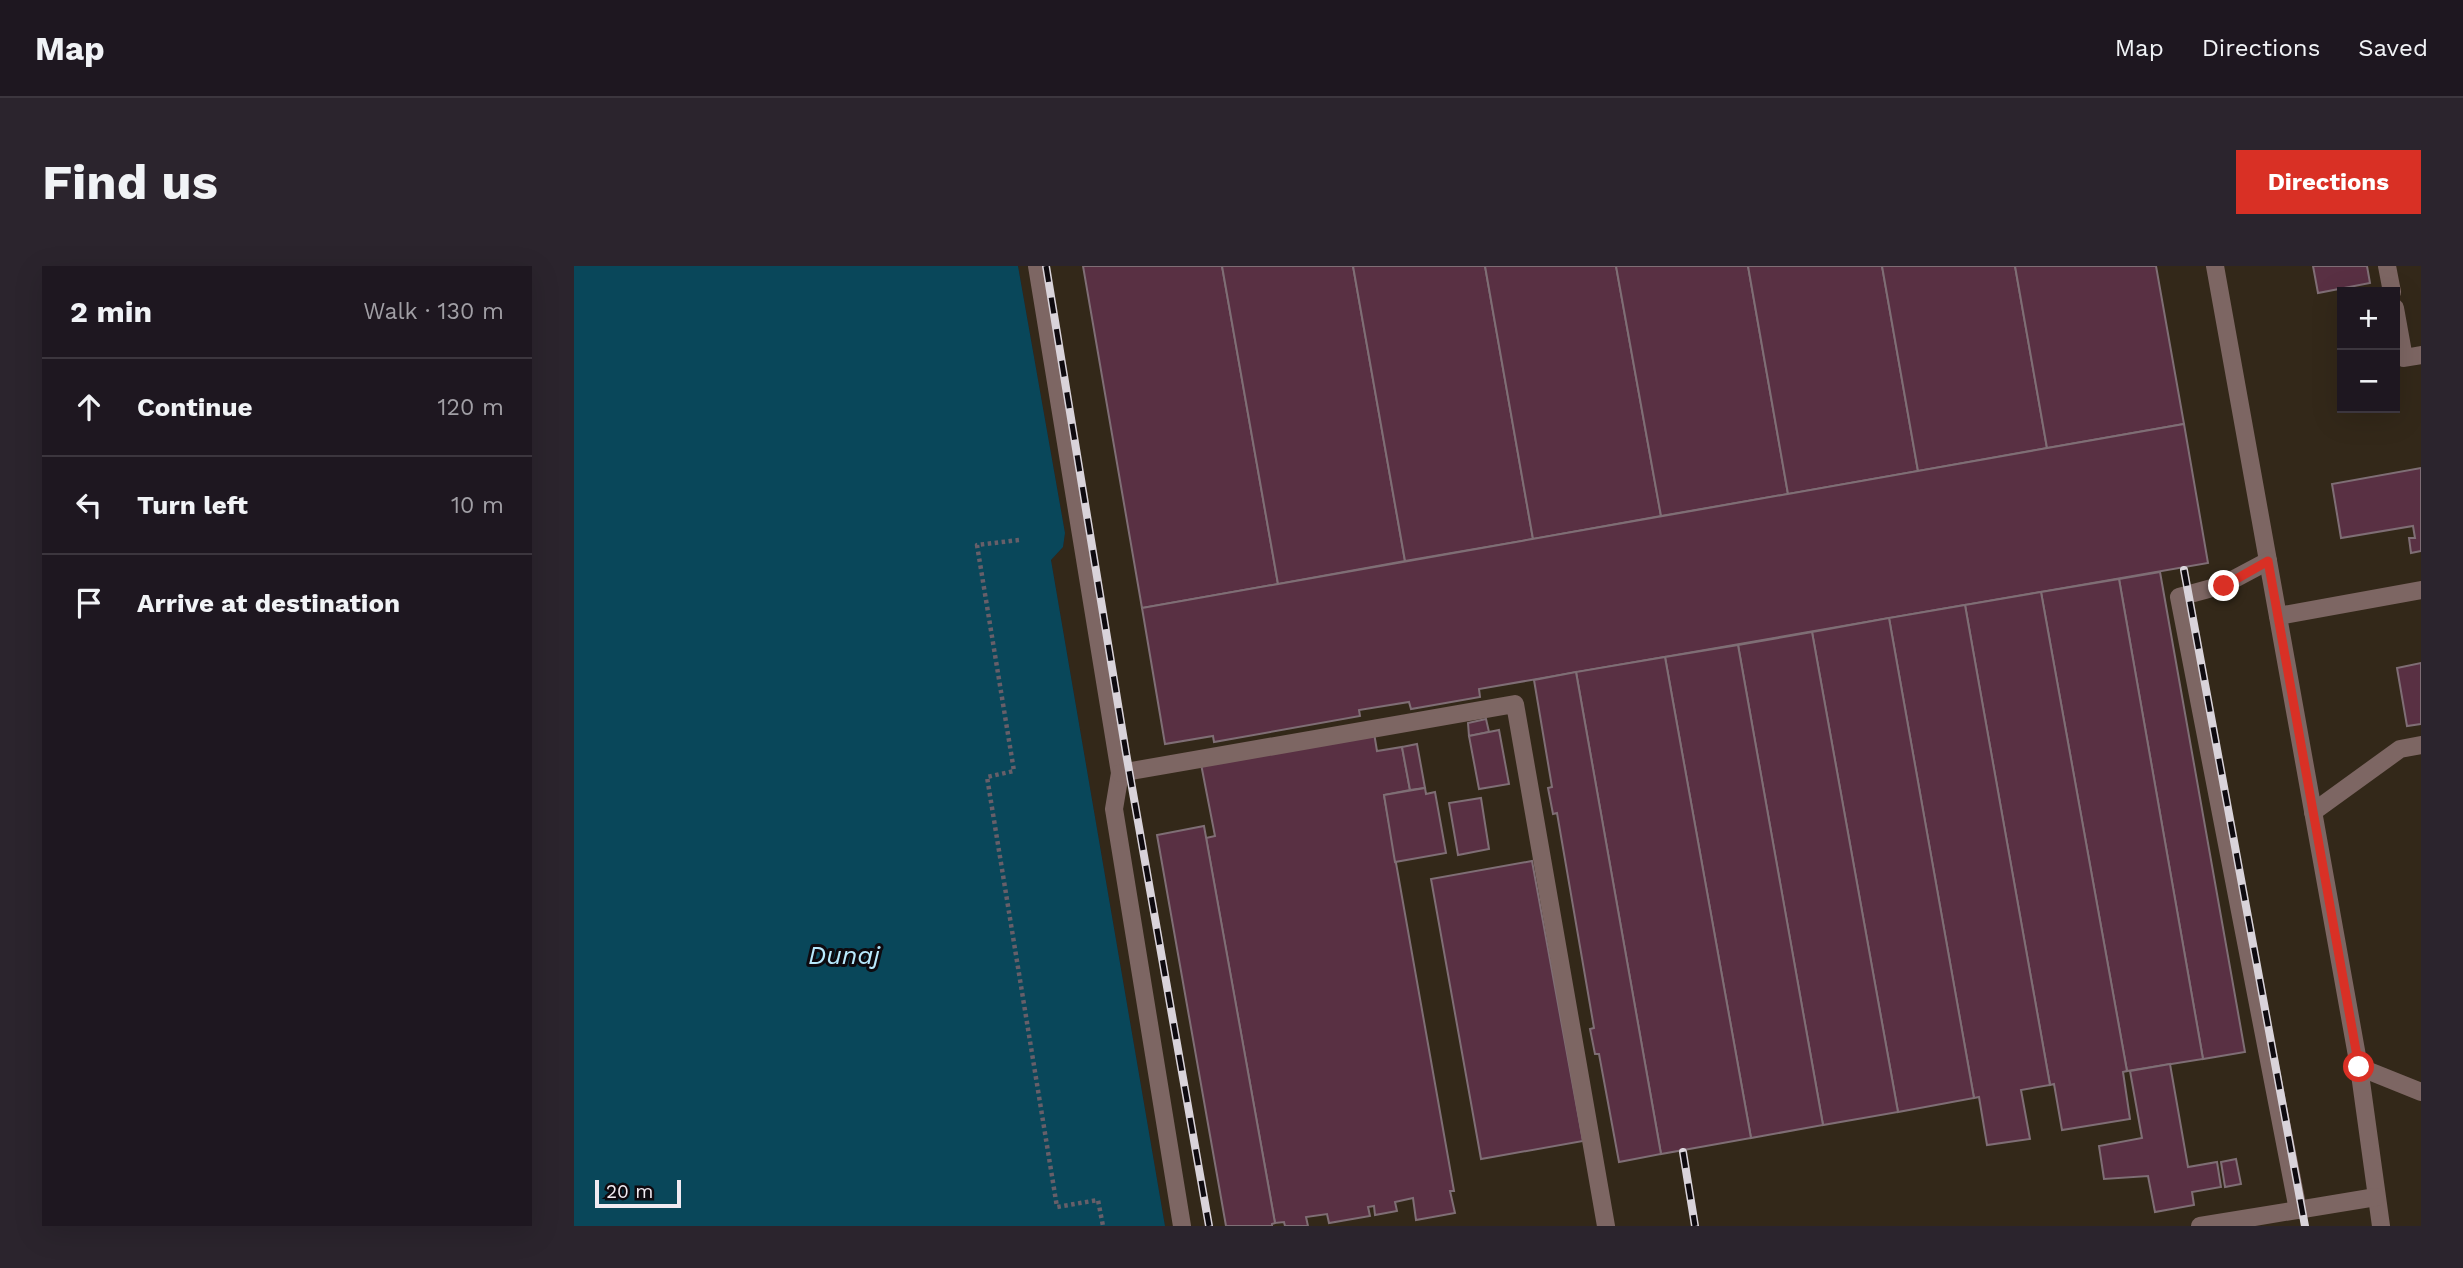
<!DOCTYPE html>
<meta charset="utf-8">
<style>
:root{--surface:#1e1720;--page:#2b242d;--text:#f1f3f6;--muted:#a19fa5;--line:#3c363e;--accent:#d93025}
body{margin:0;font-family:"Work Sans",sans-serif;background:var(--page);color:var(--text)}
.controls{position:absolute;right:21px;top:21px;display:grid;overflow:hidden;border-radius:0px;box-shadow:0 7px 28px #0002}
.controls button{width:63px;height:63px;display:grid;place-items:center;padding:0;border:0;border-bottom:2px solid var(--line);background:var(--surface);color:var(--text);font:35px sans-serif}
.scale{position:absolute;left:21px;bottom:18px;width:86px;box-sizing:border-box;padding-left:7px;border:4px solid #f1ebf2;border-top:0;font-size:19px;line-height:24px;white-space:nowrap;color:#f1ebf2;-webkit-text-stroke:5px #0e0a0f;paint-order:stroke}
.stop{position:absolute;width:21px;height:21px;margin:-16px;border:5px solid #d93025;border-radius:50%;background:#fff}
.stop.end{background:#d93025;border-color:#fff;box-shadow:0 2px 7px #0008}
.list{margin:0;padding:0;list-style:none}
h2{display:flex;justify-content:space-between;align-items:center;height:91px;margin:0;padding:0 28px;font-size:30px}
h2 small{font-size:23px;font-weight:400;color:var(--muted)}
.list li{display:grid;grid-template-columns:46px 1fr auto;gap:21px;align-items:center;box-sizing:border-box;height:98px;padding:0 28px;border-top:2px solid var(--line)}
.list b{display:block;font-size:26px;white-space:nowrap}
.list em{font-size:23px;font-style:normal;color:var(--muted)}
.icon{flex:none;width:38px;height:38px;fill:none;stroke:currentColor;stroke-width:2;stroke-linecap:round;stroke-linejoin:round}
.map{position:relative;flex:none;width:1847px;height:960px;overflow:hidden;border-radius:0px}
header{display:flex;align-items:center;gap:42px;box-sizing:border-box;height:98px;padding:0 35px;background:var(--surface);border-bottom:2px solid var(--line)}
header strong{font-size:33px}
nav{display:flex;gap:38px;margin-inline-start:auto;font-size:24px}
.intro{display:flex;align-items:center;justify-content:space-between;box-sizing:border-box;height:168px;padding:0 42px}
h1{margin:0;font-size:49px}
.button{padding:18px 32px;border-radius:0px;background:var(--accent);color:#fff;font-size:24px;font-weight:700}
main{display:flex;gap:42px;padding:0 42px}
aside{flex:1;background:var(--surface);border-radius:0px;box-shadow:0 7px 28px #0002}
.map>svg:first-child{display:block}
.industrial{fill:#332819;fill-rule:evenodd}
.water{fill:#09475a}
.building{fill:#593043;stroke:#7f6e75;stroke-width:2}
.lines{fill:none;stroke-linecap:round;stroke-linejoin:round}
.path{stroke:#675f69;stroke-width:4.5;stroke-dasharray:3.5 3.5;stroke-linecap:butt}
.minor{stroke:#7d6663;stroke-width:18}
.rail-casing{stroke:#d9d3da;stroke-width:8}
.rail{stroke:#0e0a0f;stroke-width:5;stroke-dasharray:16;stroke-linecap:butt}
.route{stroke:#d93025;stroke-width:9}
.labels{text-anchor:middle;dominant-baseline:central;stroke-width:6;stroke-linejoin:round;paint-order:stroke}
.water-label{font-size:26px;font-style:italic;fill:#b9eafe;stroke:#0e0a0f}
</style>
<header>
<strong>Map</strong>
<nav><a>Map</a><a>Directions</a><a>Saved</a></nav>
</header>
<div class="intro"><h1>Find us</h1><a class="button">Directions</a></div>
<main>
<aside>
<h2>2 min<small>Walk · 130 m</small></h2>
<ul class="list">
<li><svg class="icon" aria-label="ahead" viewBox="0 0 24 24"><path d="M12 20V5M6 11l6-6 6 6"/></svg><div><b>Continue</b></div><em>120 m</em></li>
<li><svg class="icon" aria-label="left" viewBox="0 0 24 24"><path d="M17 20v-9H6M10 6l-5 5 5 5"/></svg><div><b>Turn left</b></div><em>10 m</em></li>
<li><svg class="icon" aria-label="arrive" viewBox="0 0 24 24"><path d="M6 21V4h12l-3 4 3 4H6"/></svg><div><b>Arrive at destination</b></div></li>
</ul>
</aside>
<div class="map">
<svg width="1847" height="960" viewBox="0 0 1847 960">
<rect width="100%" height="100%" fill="#281f2a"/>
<path class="industrial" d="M444 0H1847V960H591L477 294 489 281 491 267ZM1768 26H1821V142H1768Z"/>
<polygon class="water" points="0,0 444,0 491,267 489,281 477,294 591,960 0,960"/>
<g class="building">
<polygon points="509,0 648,0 704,318 568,342"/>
<polygon points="648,0 779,0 831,295 704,318"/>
<polygon points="779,0 911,0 959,273 831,295"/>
<polygon points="911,0 1042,0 1087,250 959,273"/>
<polygon points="1042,0 1174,0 1214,228 1087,250"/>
<polygon points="1174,0 1308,0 1344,205 1214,228"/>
<polygon points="1308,0 1441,0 1473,182 1344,205"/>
<polygon points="1441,0 1582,0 1610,158 1473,182"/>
<polygon points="1739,0 1793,0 1796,17 1744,27"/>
<polygon points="1610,158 1634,297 905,423 906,431 837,443 835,436 785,444 786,450 640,476 639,470 591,478 568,342"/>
<polygon points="1847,202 1847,285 1837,287 1835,272 1841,272 1839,260 1767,272 1758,218"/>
<polygon points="1586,306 1671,786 1629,793 1545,313"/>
<polygon points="1545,313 1629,793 1553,805 1467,326"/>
<polygon points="1467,326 1553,805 1549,806 1556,853 1488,864 1480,818 1476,819 1391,339"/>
<polygon points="1391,339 1476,819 1447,824 1456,873 1413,879 1405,831 1400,832 1315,352"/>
<polygon points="1315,352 1400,832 1324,846 1238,366"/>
<polygon points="1238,366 1324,846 1249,859 1164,379"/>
<polygon points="1164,379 1249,859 1177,872 1091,391"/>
<polygon points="1091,391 1177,872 1087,888 1002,406"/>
<polygon points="1847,397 1847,458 1833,460 1823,402"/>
<polygon points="1002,406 1087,888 1045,896 1025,788 1021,788 1016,763 1020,762 983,547 979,548 974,522 978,521 960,414"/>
<polygon points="912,453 915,466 895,470 894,457"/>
<polygon points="925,464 935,518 905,523 895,470"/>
<polygon points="800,467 803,485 828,481 836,524 810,529 880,925 876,925 881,947 842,954 839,932 821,936 823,945 801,949 800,940 794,941 796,950 755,957 753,948 732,951 734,960 711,960 710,956 701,957 632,572 641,570 627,498"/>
<polygon points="843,478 851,522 836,524 828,481"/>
<polygon points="851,522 852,528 861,526 872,587 821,596 810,529"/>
<polygon points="907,532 915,583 884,589 875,537"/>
<polygon points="630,560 701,957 698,958 698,960 652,960 583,569"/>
<polygon points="958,595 1009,875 907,893 857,613"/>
<polygon points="1596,798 1614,901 1643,896 1647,921 1618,926 1620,939 1581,946 1574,910 1530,913 1525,880 1568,872 1556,805"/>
<polygon points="1662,893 1667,918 1651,921 1647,896"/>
</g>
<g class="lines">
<polyline class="path" points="445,274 403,279 440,505 413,511 483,941 524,934 529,960"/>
<g class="minor">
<polyline points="463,0 546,507 540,543 608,960"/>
<polyline points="1641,0 1785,801 1807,960"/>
<polyline points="1813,0 1818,26"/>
<polyline points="1821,42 1830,92 1847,89"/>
<polyline points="1694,295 1649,319 1605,331 1724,944"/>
<polyline points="1704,350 1847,324"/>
<polyline points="546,507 941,438 1032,960"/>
<polyline points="1739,546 1826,483 1847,479"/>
<polyline points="1785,801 1847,826"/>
<polyline points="1626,960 1802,931"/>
</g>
<g class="rail-casing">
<g id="rail">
<polyline points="472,0 552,487 635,960"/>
<polyline points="1610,304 1731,960"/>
<polyline points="1109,886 1121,960"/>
</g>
</g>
<use href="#rail" class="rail"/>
</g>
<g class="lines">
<polyline class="route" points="1650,320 1694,295 1785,801"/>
</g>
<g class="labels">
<g class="water-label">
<text x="270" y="689">Dunaj</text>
</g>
</g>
</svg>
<div class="controls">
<button>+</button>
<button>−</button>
</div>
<div class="scale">20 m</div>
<div class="stop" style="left:1785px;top:801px"></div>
<div class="stop end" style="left:1650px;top:320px"></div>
</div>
</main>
